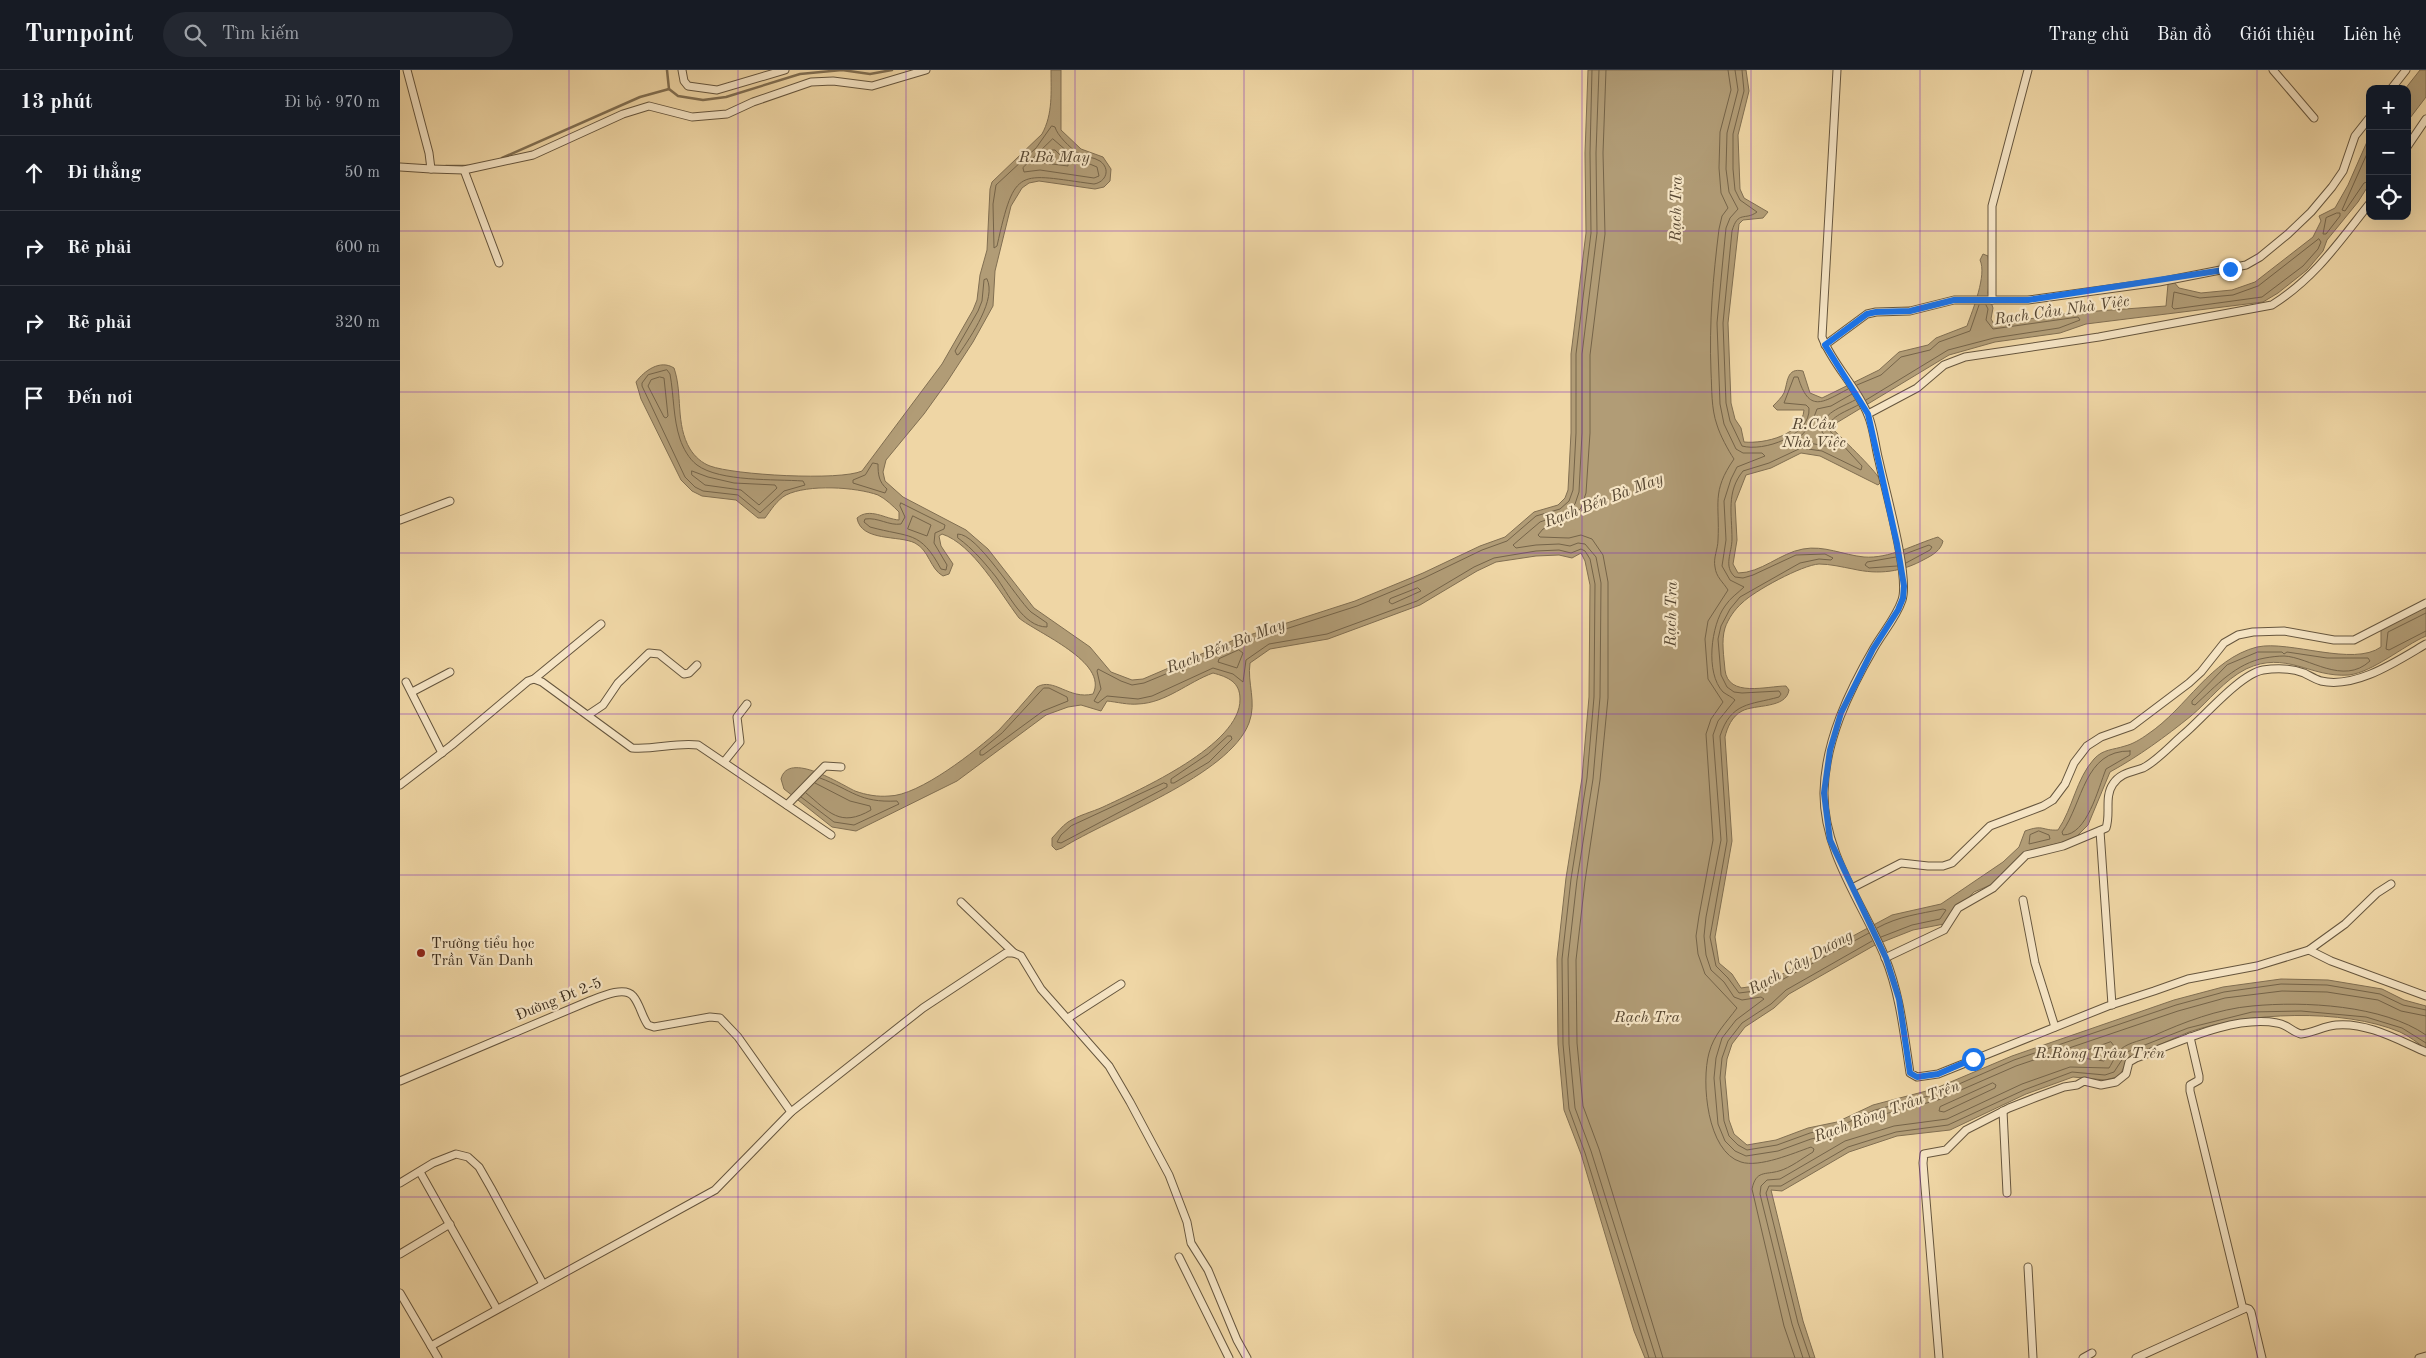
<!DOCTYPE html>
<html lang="vi">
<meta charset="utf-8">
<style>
:root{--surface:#171b24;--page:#242831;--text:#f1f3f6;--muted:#9ea1a6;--line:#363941}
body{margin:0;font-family:"Old Standard TT",serif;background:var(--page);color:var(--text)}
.controls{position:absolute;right:15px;top:15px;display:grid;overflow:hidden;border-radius:10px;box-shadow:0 5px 20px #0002}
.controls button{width:45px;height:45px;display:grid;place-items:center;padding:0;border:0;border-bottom:1px solid var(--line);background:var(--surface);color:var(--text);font:25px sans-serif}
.stop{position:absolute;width:15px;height:15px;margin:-11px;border:4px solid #1a73e8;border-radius:50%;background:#fff}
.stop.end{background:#1a73e8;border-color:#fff;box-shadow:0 1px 5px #0008}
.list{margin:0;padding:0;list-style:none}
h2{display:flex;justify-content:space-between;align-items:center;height:65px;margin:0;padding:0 20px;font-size:21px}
h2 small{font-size:16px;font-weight:400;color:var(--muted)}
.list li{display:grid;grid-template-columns:32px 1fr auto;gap:15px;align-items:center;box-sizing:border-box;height:75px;padding:0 20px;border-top:1px solid var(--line)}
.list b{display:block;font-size:19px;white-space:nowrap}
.list em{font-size:16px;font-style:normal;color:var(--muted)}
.icon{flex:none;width:28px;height:28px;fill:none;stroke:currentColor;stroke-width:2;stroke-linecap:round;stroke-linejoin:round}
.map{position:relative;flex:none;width:2026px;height:1288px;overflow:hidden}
header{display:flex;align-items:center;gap:30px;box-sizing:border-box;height:70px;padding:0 25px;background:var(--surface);border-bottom:1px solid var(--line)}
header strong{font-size:24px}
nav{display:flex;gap:28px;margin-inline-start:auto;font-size:18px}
.search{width:350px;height:45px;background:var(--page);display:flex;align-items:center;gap:12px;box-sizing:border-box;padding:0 18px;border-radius:28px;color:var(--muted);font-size:19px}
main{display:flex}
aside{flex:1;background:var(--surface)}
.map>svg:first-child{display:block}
.water{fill:#b19c76;stroke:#816f52}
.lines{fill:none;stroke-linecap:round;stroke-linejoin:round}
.shore{stroke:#756449;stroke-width:1}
.stream{stroke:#816f52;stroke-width:2.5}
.street-casing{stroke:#66563e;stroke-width:9}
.street{stroke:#f5e4c4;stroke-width:7}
.route{stroke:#1a73e8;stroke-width:6}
.grid{fill:none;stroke:#7b2cbf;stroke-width:1;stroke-opacity:0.55}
.poi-dot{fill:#8f2418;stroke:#f5e4c4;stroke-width:2}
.labels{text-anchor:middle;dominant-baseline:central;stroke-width:4.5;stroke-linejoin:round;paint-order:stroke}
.poi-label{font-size:15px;fill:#392b1c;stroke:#f5e4c4;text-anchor:start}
.street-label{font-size:15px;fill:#392b1c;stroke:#f5e4c4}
.water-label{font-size:16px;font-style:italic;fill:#574732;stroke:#f5e4c4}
</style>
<header>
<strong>Turnpoint</strong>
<div class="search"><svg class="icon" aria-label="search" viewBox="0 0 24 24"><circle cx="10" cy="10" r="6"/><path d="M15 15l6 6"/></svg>Tìm kiếm</div>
<nav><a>Trang chủ</a><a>Bản đồ</a><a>Giới thiệu</a><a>Liên hệ</a></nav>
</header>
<main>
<aside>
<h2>13 phút<small>Đi bộ · 970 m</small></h2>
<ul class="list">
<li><svg class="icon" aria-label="ahead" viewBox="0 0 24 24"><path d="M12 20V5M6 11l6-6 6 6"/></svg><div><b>Đi thẳng</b></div><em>50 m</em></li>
<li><svg class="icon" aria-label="right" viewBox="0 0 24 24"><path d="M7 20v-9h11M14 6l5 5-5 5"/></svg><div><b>Rẽ phải</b></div><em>600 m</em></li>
<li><svg class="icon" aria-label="right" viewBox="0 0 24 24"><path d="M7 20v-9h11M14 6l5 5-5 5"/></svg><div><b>Rẽ phải</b></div><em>320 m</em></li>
<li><svg class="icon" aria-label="arrive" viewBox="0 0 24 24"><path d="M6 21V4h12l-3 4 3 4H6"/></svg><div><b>Đến nơi</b></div></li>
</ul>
</aside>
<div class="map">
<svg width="2026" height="1288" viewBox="0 0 2026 1288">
<rect width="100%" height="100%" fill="#efd6a5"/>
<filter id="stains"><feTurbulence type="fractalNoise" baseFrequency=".004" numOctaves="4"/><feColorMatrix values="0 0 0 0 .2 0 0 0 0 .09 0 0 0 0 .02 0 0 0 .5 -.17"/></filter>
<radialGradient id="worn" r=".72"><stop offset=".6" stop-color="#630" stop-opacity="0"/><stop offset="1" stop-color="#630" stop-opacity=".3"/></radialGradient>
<g class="water">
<path d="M651 0H661V60L681 79 703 87 711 99 710 111 704 117 695 119 639 111 629 113 622 118 611 136 595 201 593 236 573 272 547 312 524 344 486 390 483 402 485 411 503 427 566 460 588 479 634 538 690 577 711 602 732 610 743 609 834 570 955 531 1023 503 1080 476 1105 467 1134 442 1158 435 1165 428 1168 420 1171 363V284L1186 163 1185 83 1188 0H1346L1349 21 1338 65 1340 119 1344 128 1368 142 1363 148 1343 150 1339 154 1328 253 1331 333 1335 349 1341 358 1344 372C1365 374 1402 365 1404 340H1377L1373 336C1377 332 1382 327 1384 323 1388 313 1386 297 1403 301L1410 323 1422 328 1479 300 1499 282 1528 275 1536 268 1567 256C1573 239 1587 205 1580 190L1583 184 1588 186 1590 204 1588 223 1593 238 1591 249 1594 254 1670 243 1766 236 1768 214 1773 211 1779 218 1801 223 1832 220 1855 212 1913 167 1921 151 1919 146 1935 138 1948 115 1970 65V113L1958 132 1927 170 1923 181 1907 200 1878 223 1863 232 1686 254 1660 263 1595 272 1549 285 1433 355V359C1443 370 1479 403 1481 412L1478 415 1420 386 1401 383 1371 398 1346 405 1335 433 1337 470 1333 494 1338 503C1361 503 1380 483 1403 479 1424 475 1443 485 1464 487 1489 489 1515 474 1538 467L1543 471C1541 480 1533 485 1525 489 1502 502 1479 505 1453 499 1442 497 1430 494 1419 494 1402 495 1354 521 1342 533 1335 539 1328 549 1325 558 1321 571 1324 587 1325 600 1328 628 1367 616 1386 616L1389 620C1386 639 1355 634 1342 641 1332 646 1327 658 1325 667L1332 771 1315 867 1319 893 1332 904 1341 918 1362 915 1492 845 1541 834 1603 792 1619 777 1625 761C1644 754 1642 761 1658 760 1673 738 1676 709 1694 689 1703 679 1713 680 1725 676 1733 674 1741 669 1748 664 1787 638 1810 589 1857 577 1890 570 1953 597 1981 577V560L2013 542 2026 538V566C2003 576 1973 602 1949 605 1910 608 1886 580 1846 599 1824 610 1809 631 1791 646 1765 667 1739 686 1710 702L1688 755 1674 769 1625 782 1593 814 1574 822 1544 854 1513 860 1475 875 1389 924 1374 938 1345 957 1332 974 1327 989 1325 1007 1329 1050 1334 1064 1347 1075 1376 1070 1408 1058 1437 1052 1473 1035 1534 1019 1612 986 1774 930 1823 917 1881 909 1928 910 1982 919 2004 930 2026 936V979C2018 973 2009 966 2000 962 1943 938 1847 942 1789 962 1769 970 1750 980 1729 987L1720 1005 1717 1007 1705 1010 1673 1007 1626 1024 1550 1060 1497 1066 1449 1082 1382 1121 1371 1120 1403 1251 1415 1288H1245L1234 1261 1181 1084 1164 1040 1158 974 1157 889 1166 808 1182 708 1189 627 1190 515 1185 491 1181 483 1172 488 1159 485 1136 486 1096 492 1077 501 1020 535 928 569 870 579 850 593C847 613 857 632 849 653 829 706 709 748 662 778L656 780 652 776V768C657 763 662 756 668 752 679 745 692 742 703 737 739 720 841 675 840 629 840 612 828 607 813 603 788 612 766 633 738 634 728 635 717 632 707 631L701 641 681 635 668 637 646 645 557 711 456 761 432 757 384 719 381 709C388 680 442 715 455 721 466 725 478 727 489 726 519 726 577 680 599 660 612 646 625 631 637 617 654 607 669 630 693 624 709 592 637 563 619 548 600 523 573 474 542 464L539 466 541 476 553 494 549 504 543 506C530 499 529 480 515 473 499 465 461 472 457 448 470 437 485 449 499 450V442C493 436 486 429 478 425 456 417 408 414 386 425 377 430 371 440 365 448H358L336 430 302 426 292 421 281 410 241 329 236 312C244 301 260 289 274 298 283 324 275 354 290 379 295 387 302 393 310 396 334 405 440 411 462 401L542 294 573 240 577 230 580 205 587 180 590 119 592 112 642 64C653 44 651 22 651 0Z"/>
<polygon points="2020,0 2026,0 2026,27 2007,52 2007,19 2005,19"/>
</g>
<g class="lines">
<g class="shore">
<polyline points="1192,0 1190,83 1191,163 1176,284 1176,363 1173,420 1169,431 1160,439 1136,446 1107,471 1082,480 1024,508 957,536 836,575 744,613 732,615 721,611 698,599 697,601 701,619 694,631 698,633 707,626 738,629 752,626 813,598 833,604 843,612 846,590 869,574 927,564 1017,531 1074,497 1094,488 1136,481 1159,480 1171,483 1181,479 1185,481 1190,489 1195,514 1194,627 1187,708 1171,809 1162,889 1163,974 1169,1039 1185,1083 1249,1288"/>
<polyline points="1199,0 1196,83 1197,163 1182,284 1182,363 1179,422 1175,434 1166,443 1140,452 1113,475 1116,478 1136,475 1159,474 1170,476 1178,473 1185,474 1196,487 1201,513 1200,627 1193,709 1177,810 1168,889 1169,974 1175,1038 1191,1081 1256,1288"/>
<polyline points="1206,0 1203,83 1205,164 1190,285 1190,363 1186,423 1181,438 1171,448 1143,459 1138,465 1140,467 1169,468 1181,465 1192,469 1203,485 1208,512 1208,628 1200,710 1185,811 1176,890 1177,973 1183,1036 1199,1079 1263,1288"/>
<path d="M1328 0 1331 20 1320 62 1319 98 1321 123 1328 138 1322 146 1319 159C1313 207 1309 253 1311 302 1312 319 1311 338 1317 355 1320 365 1328 380 1334 389 1311 422 1320 434 1318 470 1318 479 1313 488 1315 497 1316 507 1323 512 1328 520L1308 551 1305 569 1308 609 1323 632 1311 649 1306 664 1313 770 1299 846 1296 866 1298 884 1305 904 1337 938C1326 953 1314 964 1309 983 1301 1012 1307 1082 1341 1092 1359 1098 1394 1083 1411 1077L1414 1079 1413 1082C1403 1088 1390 1098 1379 1101 1365 1105 1356 1100 1352 1119L1384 1256 1395 1288"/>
<path d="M1335 0 1338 20 1327 63 1326 99 1329 122 1338 139 1330 148 1326 158 1322 199 1317 253 1320 334 1324 354 1336 379 1343 383H1362L1365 386 1337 397 1331 409 1324 431 1326 470 1322 496 1330 510 1344 517C1338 523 1330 528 1325 536 1311 555 1305 603 1323 622 1327 625 1332 627 1335 630L1318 651 1313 665 1321 770 1306 847 1304 866 1306 885 1311 900 1324 912 1334 927 1342 930 1361 927 1364 929 1336 950 1322 968 1316 988 1314 1008 1318 1054 1325 1071 1335 1081 1346 1086 1378 1081 1411 1069 1440 1063 1477 1046 1538 1030 1616 996 1778 941 1825 928 1882 921 1927 922 1978 930 2001 941 2026 946"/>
<path d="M1342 0 1344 21 1333 64V99L1335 120 1340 130 1357 142C1345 151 1338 140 1332 161L1323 253 1326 333 1330 351 1342 376C1363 382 1411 366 1409 338L1406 335 1384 333 1394 307H1398C1409 343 1422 333 1448 319"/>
<path d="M652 56 655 57C657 65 670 78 678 83 684 87 694 87 700 91 711 99 706 112 694 114 618 104 615 95 597 176L594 178 593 134 596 115 636 78Z"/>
<polygon points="653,69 675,88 697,97 699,106 694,108 640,100 624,102 623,98"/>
<polyline points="1970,77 1942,140 1945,141 1964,113 1970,111"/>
<polygon points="652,80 655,80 668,93 668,96 644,93 644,89"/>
<polygon points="1937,143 1940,143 1940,146 1926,164 1923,164 1926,148"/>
<polygon points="1919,169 1921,172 1918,179 1903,196 1862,227 1774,239 1772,237 1774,222 1800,228 1833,225 1858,216"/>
<path d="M587 209C597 229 571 266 559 284L557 285 555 281 578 241 582 231 584 210Z"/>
<path d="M267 300 270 304C274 326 273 348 280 369 283 378 289 389 297 395 320 412 375 409 403 411L405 415 384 421 360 443 338 425 303 421 295 417 285 407 242 316V313L248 305Z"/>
<polygon points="260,307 264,308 268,346 266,348 264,347 248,316 251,310"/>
<polyline points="1457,315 1481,305 1501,287 1530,280 1539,272 1570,261 1579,235"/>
<path d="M1452 324 1431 336 1417 339 1411 355 1399 368V371L1430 377 1431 374 1422 362C1421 342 1441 338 1455 330"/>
<polyline points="1466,330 1548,280 1594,268 1659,258 1680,250 1678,247 1671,248 1593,259 1586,250 1588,239 1586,235"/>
<path d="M1458 335C1448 341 1429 346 1428 359L1462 396 1461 400 1422 381 1401 378 1369 393 1343 401C1326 422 1332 444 1332 469 1332 483 1323 496 1335 507L1343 508 1353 505 1396 485 1425 484 1433 488 1431 490 1419 489 1400 493 1340 527 1330 539 1321 556 1318 569 1321 605 1327 617 1334 622 1342 623 1379 621 1381 624 1379 627C1350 635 1331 632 1320 666L1327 771 1310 867 1316 896 1328 908 1339 923 1363 920 1469 863"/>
<path d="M473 393 478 394C478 405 479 412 487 419L485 423 453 413V410L465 405Z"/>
<polygon points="292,401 308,407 334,413 375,415 377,418 359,435 341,420 305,415 292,405"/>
<path d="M501 433 545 455 544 459 535 463 534 473 547 495 546 500 541 499C520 460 510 468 470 457L464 452 465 449C478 447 489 456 501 454L505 447 500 436Z"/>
<polygon points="513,446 531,455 527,466 508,459"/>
<path d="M558 464C577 463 616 528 631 542 636 546 642 549 647 553V557C623 557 608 523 596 507 584 492 573 479 558 468Z"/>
<polyline points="1505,484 1529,475 1532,477 1530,480 1506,493"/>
<polyline points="1496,487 1467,492 1465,495 1469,498 1497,496"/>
<polygon points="1018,518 1021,521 992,534 989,532 990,529"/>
<polyline points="2026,543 1988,562 1986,579 1989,580 2026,561"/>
<polygon points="839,580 843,583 837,598 818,592 819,589"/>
<path d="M1858 582H1882L1884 584 1887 582 1927 588H1968L1970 591C1943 616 1909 587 1884 586 1878 586 1870 587 1865 588 1836 593 1816 616 1795 635L1792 634V631L1827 595Z"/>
<polygon points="644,618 649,618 667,627 668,631 643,641 583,685 580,685 580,681 602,663"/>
<polygon points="828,666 831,666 832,669 809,692 774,713 771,713 771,709 808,684"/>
<path d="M1730 681V685L1706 699C1698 719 1687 765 1663 765L1662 762C1683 733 1684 680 1730 681Z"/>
<polygon points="764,713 767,714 767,717 661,773 657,772 661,765 671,756"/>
<path d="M406 723C429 742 440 758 471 740L470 736 450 731 415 713"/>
<path d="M401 727 434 752 454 755 499 734 497 731C459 733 452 720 420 708"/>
<polygon points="1639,761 1649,765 1650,769 1629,774 1630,765"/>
<path d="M1477 858C1499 846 1519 844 1543 839L1546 840 1540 849 1512 855 1481 867"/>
<polyline points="1472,871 1386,920 1371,934 1342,953 1328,971 1322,988 1320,1008 1324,1051 1329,1066 1338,1075 1347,1080 1377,1075 1410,1063 1438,1057 1475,1040 1536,1024 1614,990 1776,935 1824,922 1881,914 1927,915 1980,924 2003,935 2026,940"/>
<polygon points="1711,972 1714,976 1704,991 1675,987 1677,984"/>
<polygon points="1593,1013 1596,1015 1595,1018 1544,1042 1539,1041 1540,1037"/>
<path d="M1403 1288 1392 1254 1360 1124 1361 1116 1367 1110 1380 1109 1445 1071 1494 1056 1547 1049 1622 1014 1670 997 1709 998C1713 992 1716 983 1721 979 1729 972 1744 970 1753 966 1784 952 1818 939 1852 936 1904 931 1983 935 2026 965"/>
<polyline points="1410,1288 1398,1253 1366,1123 1369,1116 1381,1116 1448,1077 1496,1062 1548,1055 1624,1020 1672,1002 1705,1005 1714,1002 1727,982 1788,958 1852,942 1901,941 1966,947 2002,958 2026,973"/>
</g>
<g class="stream">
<polyline points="267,0 269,19 278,26 303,30 326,27 400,4 442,0 470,4 492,0"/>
<polyline points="102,88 240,27 269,19"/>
<polyline points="46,96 68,96"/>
</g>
<g class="street-casing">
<g id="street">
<polyline points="282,0 284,11 288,16 317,20 385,0"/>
<path d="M1437 0 1422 267C1433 295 1457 317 1468 345 1474 359 1475 376 1479 391 1485 419 1510 507 1502 530 1496 548 1483 562 1474 578 1449 621 1425 671 1424 722 1423 782 1463 834 1485 887 1500 924 1504 964 1510 1003L1517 1007 1538 1004 1708 936 1754 921 1788 909 1857 896 1909 880 1931 891 2026 926"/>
<polyline points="1873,0 1914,48"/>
<polyline points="1991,19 2006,0"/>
<polyline points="2007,77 2026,49"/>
<polyline points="0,97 31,99 29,83 7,0"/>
<polyline points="31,99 64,100 133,85 223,44 249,36 292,47 327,44 353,32 411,12 433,11 472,16 526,0"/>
<polyline points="64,100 99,193"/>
<polyline points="1592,230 1592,136 1628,0"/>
<polyline points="1425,275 1467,244 1476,242 1510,241 1554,230 1628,230 1759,212 1846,195 1860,187 1888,164 1911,142 1932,117 1943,101 1955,66 1970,47"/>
<path d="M1468 344 1517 318 1544 295 1565 287 1699 267 1872 235C1915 208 1939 172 1970 133"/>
<polyline points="0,450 50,431"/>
<polyline points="134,609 201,554"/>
<polyline points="6,612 42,683"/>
<polyline points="12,622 50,602"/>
<polyline points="188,645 203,635 218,613 249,583 259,584 284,604 289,603 297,595"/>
<polyline points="324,692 340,672 337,647 347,634"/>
<path d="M0 715 52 675 128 611 134 609 142 612 232 678C255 680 276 672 298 675L431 765"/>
<polyline points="387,735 425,696 441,697"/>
<polyline points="1700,761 1712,935"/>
<polyline points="1452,818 1501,793 1528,796 1543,796 1552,793 1590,756 1643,736 1653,730 1665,714 1674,693 1687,676 1701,667 1732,656 1789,613 1801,602 1824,573 1838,565 1853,562 1884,561 1934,570 1954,570 2026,533"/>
<polyline points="1623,830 1635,893 1655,957"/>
<polyline points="561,832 614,883 621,886 641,919 709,996 730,1032 769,1105 787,1152 791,1173 808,1200 837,1270 847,1288"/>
<polyline points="1909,880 1945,854 1977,823 1991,814"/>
<path d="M1485 888 1544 860 1558 838 1593 818 1626 785 1663 776 1706 758C1711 744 1704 727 1713 714 1720 703 1732 702 1743 698 1757 691 1771 675 1784 664 1803 648 1840 604 1863 600 1876 598 1891 598 1904 603 1910 606 1915 609 1921 611 1956 619 1997 591 2026 574"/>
<polyline points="668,948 721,914"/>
<polyline points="1790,967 1799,1006 1799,1010 1790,1015 1790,1021 1843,1239"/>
<path d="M0 1011 187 932C198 928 224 915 233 926 240 934 242 947 248 955L254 957 310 947 320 948 338 967 391 1042"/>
<polyline points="1603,1041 1607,1123"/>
<polyline points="20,1102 97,1239"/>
<polyline points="0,1113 33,1093 56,1084 68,1087 79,1097 91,1118 143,1214"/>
<polyline points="0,1184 50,1154"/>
<polyline points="779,1187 829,1288"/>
<polyline points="1628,1197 1633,1288"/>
<polyline points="0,1223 38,1288"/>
<polyline points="31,1276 315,1120 391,1042 523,938 606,883 614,883"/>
<path d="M1539 1288 1523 1093 1524 1084 1546 1080 1566 1060 1609 1038 1637 1027 1664 1017 1677 1015 1684 1011 1701 1015 1716 1012 1726 1004 1729 992 1736 988C1777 973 1832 945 1877 953 1887 954 1892 962 1901 964 1913 963 1924 956 1936 955 1967 952 1998 970 2026 982"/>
<polyline points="1683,1288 1692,1283"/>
<polyline points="1736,1288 1846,1238 1849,1239 1851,1242 1862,1288"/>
<polyline points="2019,1288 2026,1286"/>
</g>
</g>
<use href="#street" class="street"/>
</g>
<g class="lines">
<polyline class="route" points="1573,989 1538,1004 1517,1007 1510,1003 1499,929 1486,888 1430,770 1424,723 1430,680 1441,643 1473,579 1498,540 1503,528 1504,516 1497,474 1468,344 1425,275 1467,244 1476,242 1510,241 1554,230 1628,230 1830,199"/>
</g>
<path class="grid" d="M169 0V1288M338 0V1288M506 0V1288M675 0V1288M844 0V1288M1013 0V1288M1182 0V1288M1351 0V1288M1520 0V1288M1688 0V1288M1857 0V1288M0 161H2026M0 322H2026M0 483H2026M0 644H2026M0 805H2026M0 966H2026M0 1127H2026"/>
<circle class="poi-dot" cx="21" cy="883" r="5"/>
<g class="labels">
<g class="poi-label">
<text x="31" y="874">Trường tiểu học<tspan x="31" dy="17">Trần Văn Danh</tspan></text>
</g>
<g class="street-label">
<text transform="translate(159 930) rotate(-22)">Đường Đt 2-5</text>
</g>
<g class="water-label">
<text x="654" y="88">R.Bà May</text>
<text transform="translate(1277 139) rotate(-89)">Rạch Tra</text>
<text transform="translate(1662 241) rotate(-8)">Rạch Cầu Nhà Việc</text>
<text x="1414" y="355">R.Cầu<tspan x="1414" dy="18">Nhà Việc</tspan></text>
<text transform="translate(1204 431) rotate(-21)">Rạch Bến Bà May</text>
<text transform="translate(1272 544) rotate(-89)">Rạch Tra</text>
<text transform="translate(826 577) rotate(-21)">Rạch Bến Bà May</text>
<text transform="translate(1401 893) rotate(-29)">Rạch Cây Dương</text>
<text x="1247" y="948">Rạch Tra</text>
<text x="1700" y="984">R.Ròng Trâu Trên</text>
<text transform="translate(1487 1042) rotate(-20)">Rạch Ròng Trâu Trên</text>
</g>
</g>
<rect width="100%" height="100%" filter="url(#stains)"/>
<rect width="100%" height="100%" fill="url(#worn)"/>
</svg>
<div class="controls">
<button>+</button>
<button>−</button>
<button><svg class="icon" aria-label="locate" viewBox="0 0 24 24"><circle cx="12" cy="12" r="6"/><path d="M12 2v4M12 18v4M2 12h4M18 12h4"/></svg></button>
</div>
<div class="stop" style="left:1573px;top:989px"></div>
<div class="stop end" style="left:1830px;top:199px"></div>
</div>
</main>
